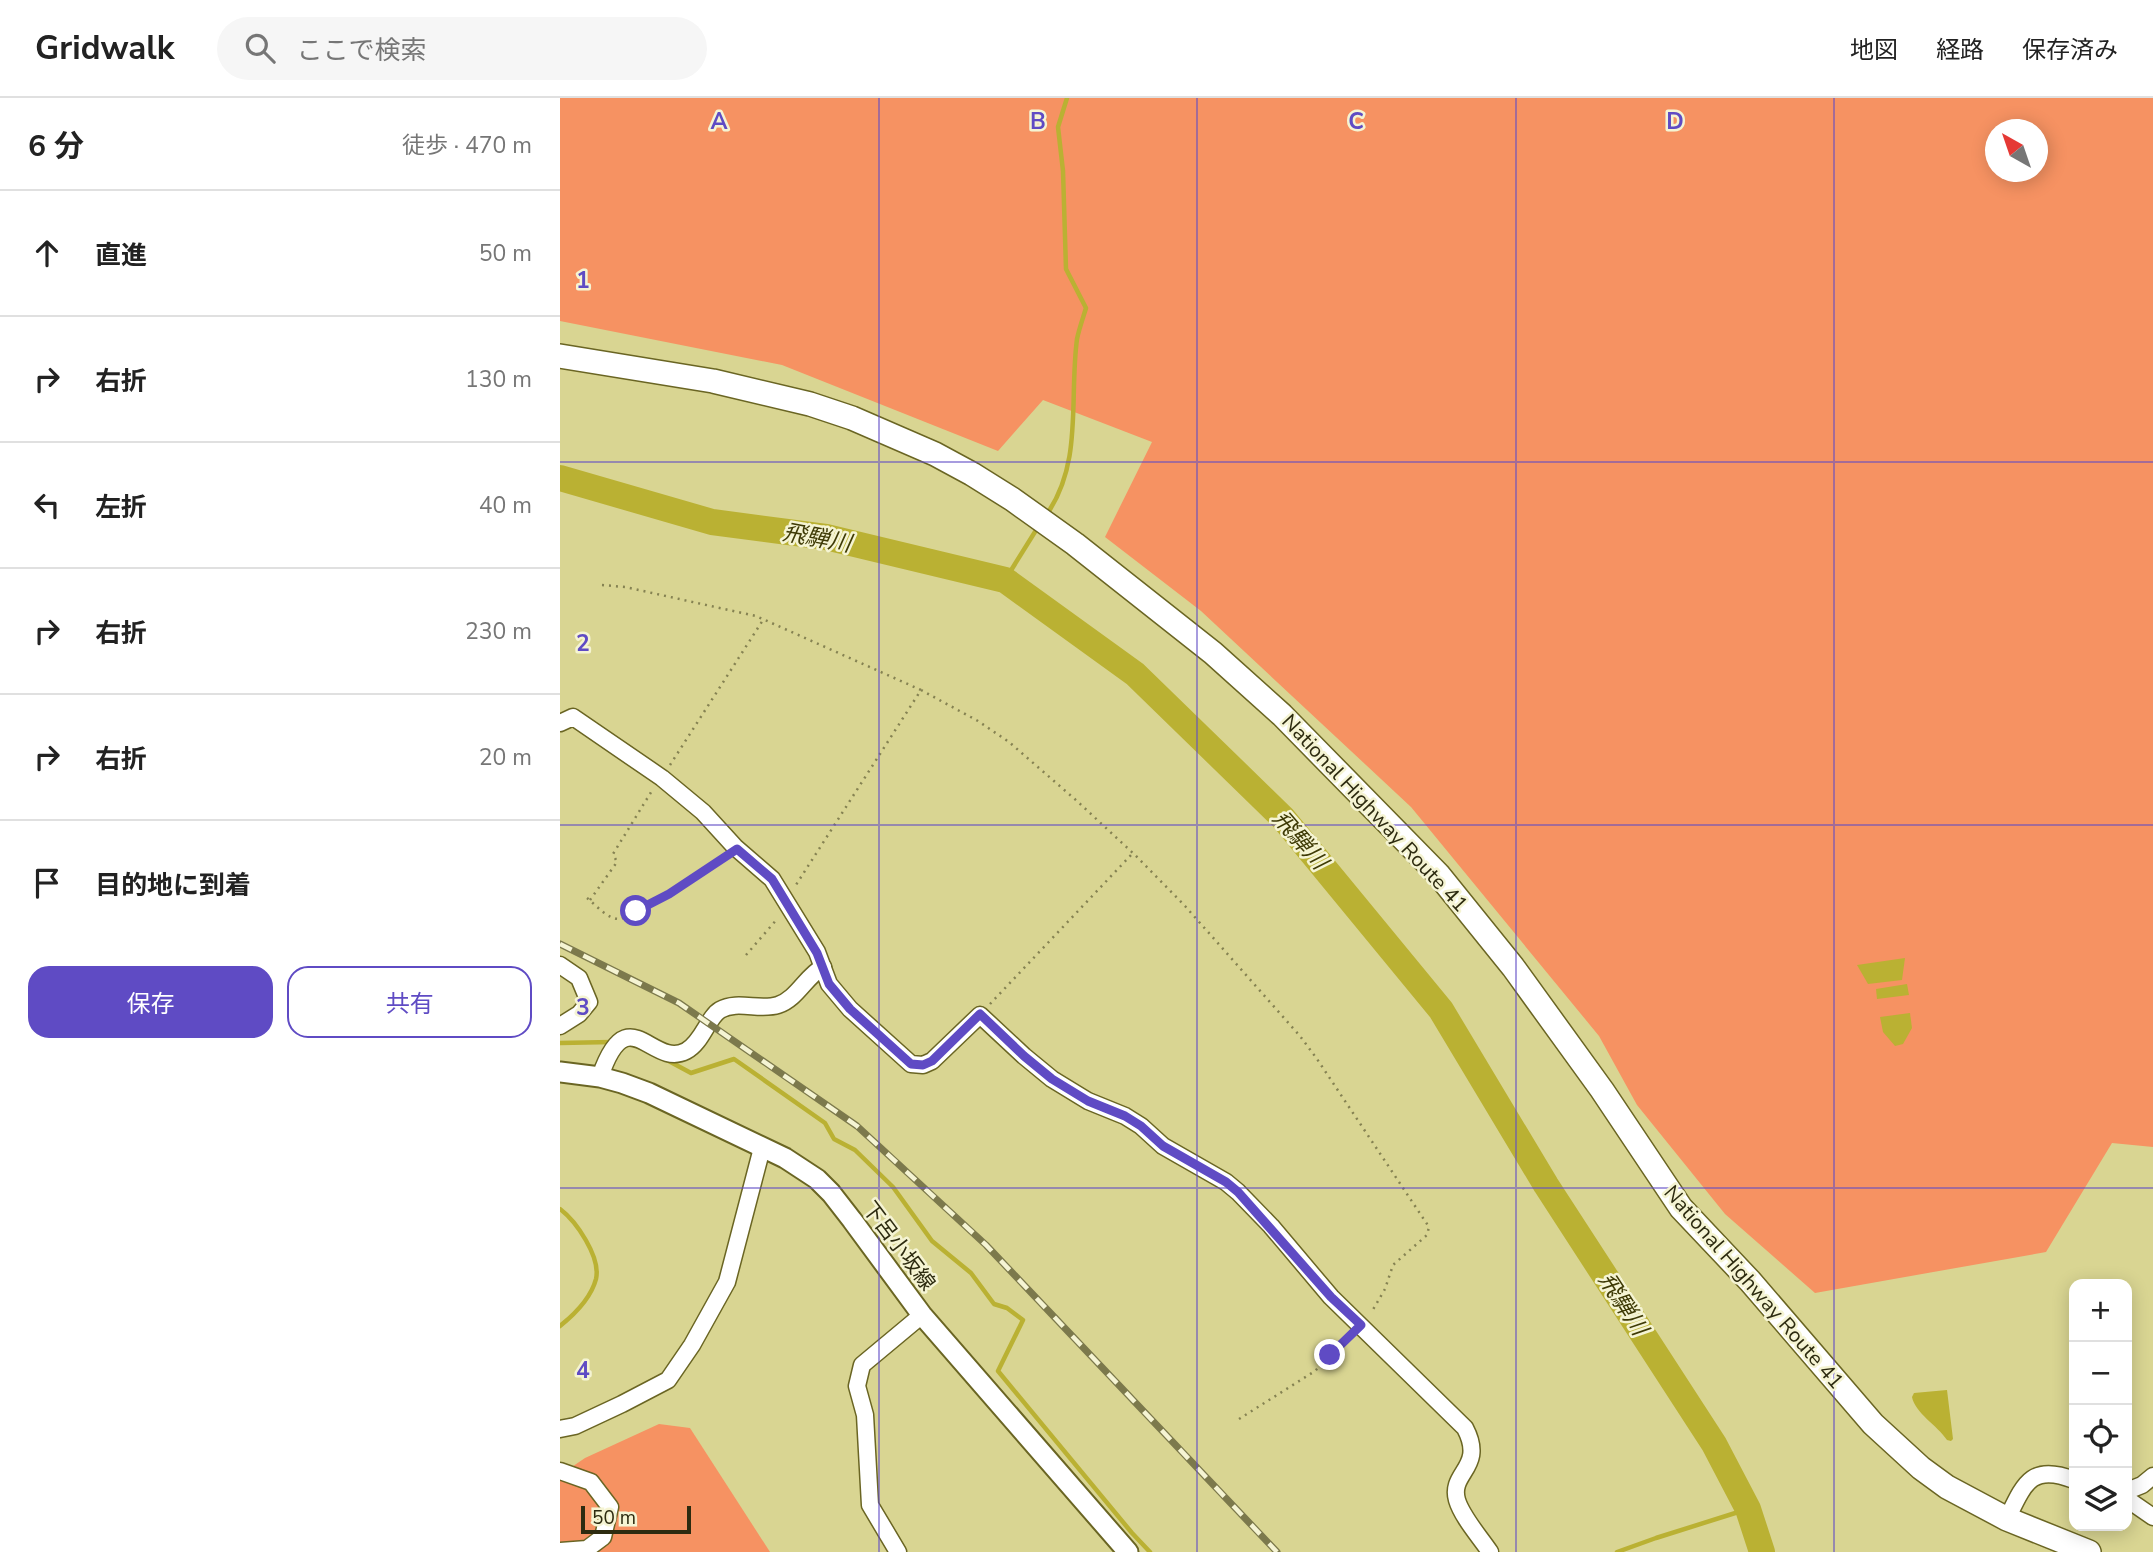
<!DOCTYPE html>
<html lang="ja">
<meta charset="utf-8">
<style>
:root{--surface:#fff;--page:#f6f6f6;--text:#222;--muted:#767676;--line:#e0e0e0;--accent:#5f4bc4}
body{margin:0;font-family:"Nunito Sans","Noto Sans JP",sans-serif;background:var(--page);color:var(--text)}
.controls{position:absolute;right:21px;bottom:21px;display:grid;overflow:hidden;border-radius:14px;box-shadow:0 4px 18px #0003}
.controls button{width:63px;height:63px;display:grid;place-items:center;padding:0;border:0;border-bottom:2px solid var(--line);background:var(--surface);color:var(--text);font:35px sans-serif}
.compass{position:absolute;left:1425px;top:21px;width:63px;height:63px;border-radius:50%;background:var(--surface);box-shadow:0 4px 18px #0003;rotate:320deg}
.scale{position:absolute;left:21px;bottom:18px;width:110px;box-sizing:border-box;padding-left:7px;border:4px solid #2d2b10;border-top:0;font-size:19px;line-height:24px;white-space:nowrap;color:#2d2b10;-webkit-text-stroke:5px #f5f4d3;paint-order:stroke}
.stop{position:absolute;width:21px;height:21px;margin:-16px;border:5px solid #5f4bc4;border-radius:50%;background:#fff}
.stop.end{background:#5f4bc4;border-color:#fff;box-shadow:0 2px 7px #0008}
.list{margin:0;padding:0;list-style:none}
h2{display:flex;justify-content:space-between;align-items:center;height:91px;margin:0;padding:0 28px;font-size:30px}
h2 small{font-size:23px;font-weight:400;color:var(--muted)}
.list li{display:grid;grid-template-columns:46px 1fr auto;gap:21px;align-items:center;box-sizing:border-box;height:126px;padding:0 28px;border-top:2px solid var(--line)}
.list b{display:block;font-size:26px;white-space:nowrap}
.list em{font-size:23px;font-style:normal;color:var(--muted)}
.actions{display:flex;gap:14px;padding:21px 28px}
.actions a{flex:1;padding:16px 0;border:2px solid var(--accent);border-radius:21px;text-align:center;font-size:24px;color:var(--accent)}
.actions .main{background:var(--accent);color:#fff}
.icon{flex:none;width:38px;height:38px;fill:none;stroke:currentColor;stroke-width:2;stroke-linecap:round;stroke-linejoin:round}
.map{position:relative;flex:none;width:1593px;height:1454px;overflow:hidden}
header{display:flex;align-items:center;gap:42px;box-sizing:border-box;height:98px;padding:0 35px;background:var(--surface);border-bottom:2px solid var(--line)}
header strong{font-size:33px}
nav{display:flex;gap:38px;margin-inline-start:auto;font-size:24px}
.search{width:490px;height:63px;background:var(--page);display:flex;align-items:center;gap:18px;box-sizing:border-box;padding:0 24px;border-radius:38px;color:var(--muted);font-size:26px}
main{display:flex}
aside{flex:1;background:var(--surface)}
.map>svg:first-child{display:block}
.green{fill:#f69262;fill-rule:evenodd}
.water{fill:#bab133}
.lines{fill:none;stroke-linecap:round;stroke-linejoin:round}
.stream{stroke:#bab133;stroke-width:4.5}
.river{stroke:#bab133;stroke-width:26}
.minor-casing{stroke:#6a6523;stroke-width:19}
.major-casing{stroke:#6a6523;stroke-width:23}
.highway-casing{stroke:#6a6523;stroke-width:26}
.path{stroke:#858252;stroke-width:2.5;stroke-dasharray:2 5;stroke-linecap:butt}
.minor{stroke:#fff;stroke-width:16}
.major{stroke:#fff;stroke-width:19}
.highway{stroke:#fff;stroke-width:23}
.rail-casing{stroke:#7c794c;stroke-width:7}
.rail{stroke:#f5f4d3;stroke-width:4.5;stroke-dasharray:13;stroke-linecap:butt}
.route{stroke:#5f4bc4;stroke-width:9}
.grid{fill:none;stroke:#5f4bc4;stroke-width:2;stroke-opacity:0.55}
.labels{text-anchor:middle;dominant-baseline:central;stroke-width:5;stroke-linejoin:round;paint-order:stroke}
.street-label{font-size:21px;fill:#2d2b10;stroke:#f5f4d3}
.water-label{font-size:23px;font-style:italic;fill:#3e3a05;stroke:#f5f4d3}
.grid-label{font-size:23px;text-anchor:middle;font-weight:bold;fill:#5f4bc4;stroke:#f5f4d3;stroke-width:5;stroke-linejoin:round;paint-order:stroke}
</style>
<header>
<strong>Gridwalk</strong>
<div class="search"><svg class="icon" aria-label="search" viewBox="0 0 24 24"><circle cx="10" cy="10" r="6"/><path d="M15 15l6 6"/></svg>ここで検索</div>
<nav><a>地図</a><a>経路</a><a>保存済み</a></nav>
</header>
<main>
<aside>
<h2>6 分<small>徒歩 · 470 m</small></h2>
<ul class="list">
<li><svg class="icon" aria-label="ahead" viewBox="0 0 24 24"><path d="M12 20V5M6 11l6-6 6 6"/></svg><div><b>直進</b></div><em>50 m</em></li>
<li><svg class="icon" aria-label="right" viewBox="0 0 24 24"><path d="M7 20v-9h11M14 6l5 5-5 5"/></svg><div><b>右折</b></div><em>130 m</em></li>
<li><svg class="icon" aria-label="left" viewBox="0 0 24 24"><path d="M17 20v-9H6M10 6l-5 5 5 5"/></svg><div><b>左折</b></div><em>40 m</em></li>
<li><svg class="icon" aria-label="right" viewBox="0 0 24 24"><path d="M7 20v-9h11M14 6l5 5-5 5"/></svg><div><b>右折</b></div><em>230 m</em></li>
<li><svg class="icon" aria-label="right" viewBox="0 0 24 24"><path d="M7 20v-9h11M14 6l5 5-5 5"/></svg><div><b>右折</b></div><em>20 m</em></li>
<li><svg class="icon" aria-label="arrive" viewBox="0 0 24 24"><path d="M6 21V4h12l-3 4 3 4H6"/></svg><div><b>目的地に到着</b></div></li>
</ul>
<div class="actions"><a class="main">保存</a><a>共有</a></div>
</aside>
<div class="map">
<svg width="1593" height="1454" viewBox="0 0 1593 1454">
<rect width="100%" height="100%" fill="#d9d592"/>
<g class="green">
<path d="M0 0H1593V1049L1552 1045 1486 1154 1255 1195 1165 1116 1077 1007 1039 938 851 709 641 513 545 439 592 344 483 302 438 353 222 267 0 223ZM1436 32H1478V74H1436Z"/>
<polygon points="99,1326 130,1330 210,1454 0,1454 0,1377 25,1360"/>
</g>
<g class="water">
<polygon points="1345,860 1342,882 1308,886 1297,867"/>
<polygon points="1347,886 1349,897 1317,901 1316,891"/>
<polygon points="1350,915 1352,930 1343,946 1335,948 1323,934 1320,919"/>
<path d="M1387 1292 1393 1341 1391 1343 1387 1342C1377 1327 1355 1315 1352 1299L1354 1295Z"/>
</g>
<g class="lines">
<g class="stream">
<path d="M487 416C523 364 509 301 517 241 519 231 523 220 526 210L506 171 503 73 498 29 507 0"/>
<polyline points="445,482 478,429"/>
<polyline points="0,945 52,944"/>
<polyline points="105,961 131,975 174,961 265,1025 274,1041 295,1052 333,1089 372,1143 411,1175 434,1206 447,1210 463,1222 438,1273 572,1435 590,1454"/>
<path d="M0 1111C16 1123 41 1159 36 1181 31 1200 15 1216 0 1228"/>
<polyline points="1057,1454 1096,1440 1188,1411"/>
</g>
<polyline class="river" points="0,380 152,424 266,439 445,482 575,576 723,720 881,912 986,1087 1154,1346 1188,1411 1202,1454"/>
<g class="minor-casing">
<g id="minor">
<path d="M0 625 13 619 102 680 143 714 175 749 212 781 257 854 269 886 290 911 351 966 363 967 372 963 420 917 464 958 492 981 528 1003 565 1018 581 1028 603 1048 666 1084 678 1094 711 1128 771 1199 905 1330C926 1370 889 1374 897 1402 902 1419 920 1439 930 1454"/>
<polyline points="0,867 19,880 29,904 19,916 0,928"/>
<path d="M40 979C68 897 91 971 126 953 142 945 148 919 160 912 177 902 200 913 218 907 237 901 246 878 263 869"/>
<polyline points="0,1331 15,1328 62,1306 108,1282 132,1247 167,1184 202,1050"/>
<polyline points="0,1373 31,1384 50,1409 43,1439 27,1451 0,1453"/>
<polyline points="1567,1393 1582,1387 1593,1378"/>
<polyline points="1567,1401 1593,1419"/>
<path d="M1447 1421C1464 1386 1471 1365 1514 1382"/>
<polyline points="338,1454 310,1407 305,1317 297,1288 302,1267 362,1217"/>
</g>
</g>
<g class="major-casing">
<polyline id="major" points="0,974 40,979 62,985 89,995 225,1060 257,1081 271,1095 292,1122 362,1217 568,1454"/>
</g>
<g class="highway-casing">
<polyline id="highway" points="0,258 153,283 250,306 292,320 375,356 412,376 452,401 515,446 653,555 722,617 878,776 953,869 1042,992 1121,1110 1190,1183 1313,1326 1361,1370 1387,1389 1447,1421 1529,1454"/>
</g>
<g class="path">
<polyline points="42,487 65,489 196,518 361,592 234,790"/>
<polyline points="361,592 418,623 449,644 517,703 575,757 625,808 740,938 757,961 869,1129 867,1137 833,1167 825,1191 811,1215"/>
<polyline points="110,667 203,522"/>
<path d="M27 800C37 808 48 822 61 821L109 796 165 759"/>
<polyline points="30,802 57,764 53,756 93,691"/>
<polyline points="186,857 218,820"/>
<polyline points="430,906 572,756"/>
<polyline points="679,1321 755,1273 790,1238"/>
</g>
<use href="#minor" class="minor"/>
<use href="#major" class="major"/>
<use href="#highway" class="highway"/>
<g class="rail-casing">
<polyline id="rail" points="0,846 119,905 297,1028 426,1147 717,1454"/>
</g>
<use href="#rail" class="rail"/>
</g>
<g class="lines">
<polyline class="route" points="76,813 109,796 177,751 212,781 257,855 269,886 290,911 351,966 363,967 372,963 420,916 464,958 492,981 528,1003 565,1018 581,1028 603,1048 666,1084 678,1094 771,1199 801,1227 770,1257"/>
</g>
<path class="grid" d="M319 0V1454M637 0V1454M956 0V1454M1274 0V1454M0 364H1593M0 727H1593M0 1090H1593"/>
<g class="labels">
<g class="street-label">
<text transform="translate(815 715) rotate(47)">National Highway Route 41</text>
<text transform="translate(339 1148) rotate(53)">下呂小坂線</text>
<text transform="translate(1194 1189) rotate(49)">National Highway Route 41</text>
</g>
<g class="water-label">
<text transform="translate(257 440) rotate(10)">飛騨川</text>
<text transform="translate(740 742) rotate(49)">飛騨川</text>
<text transform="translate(1063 1206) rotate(57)">飛騨川</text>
</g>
</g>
<g class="grid-label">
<text x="159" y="31">A</text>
<text x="478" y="31">B</text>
<text x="796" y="31">C</text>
<text x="1115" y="31">D</text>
<text x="23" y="190">1</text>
<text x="23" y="553">2</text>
<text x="23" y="917">3</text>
<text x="23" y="1280">4</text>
</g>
</svg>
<div class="controls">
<button>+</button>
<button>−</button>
<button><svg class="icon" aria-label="locate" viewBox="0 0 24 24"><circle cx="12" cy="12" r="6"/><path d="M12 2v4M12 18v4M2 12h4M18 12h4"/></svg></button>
<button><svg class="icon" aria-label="layers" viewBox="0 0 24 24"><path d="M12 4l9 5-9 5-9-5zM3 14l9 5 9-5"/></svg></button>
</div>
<svg class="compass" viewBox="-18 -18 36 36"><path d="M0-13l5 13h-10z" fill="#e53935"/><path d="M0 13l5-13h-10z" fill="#767676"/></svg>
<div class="scale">50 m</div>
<div class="stop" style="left:76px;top:813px"></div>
<div class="stop end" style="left:770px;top:1257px"></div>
</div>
</main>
